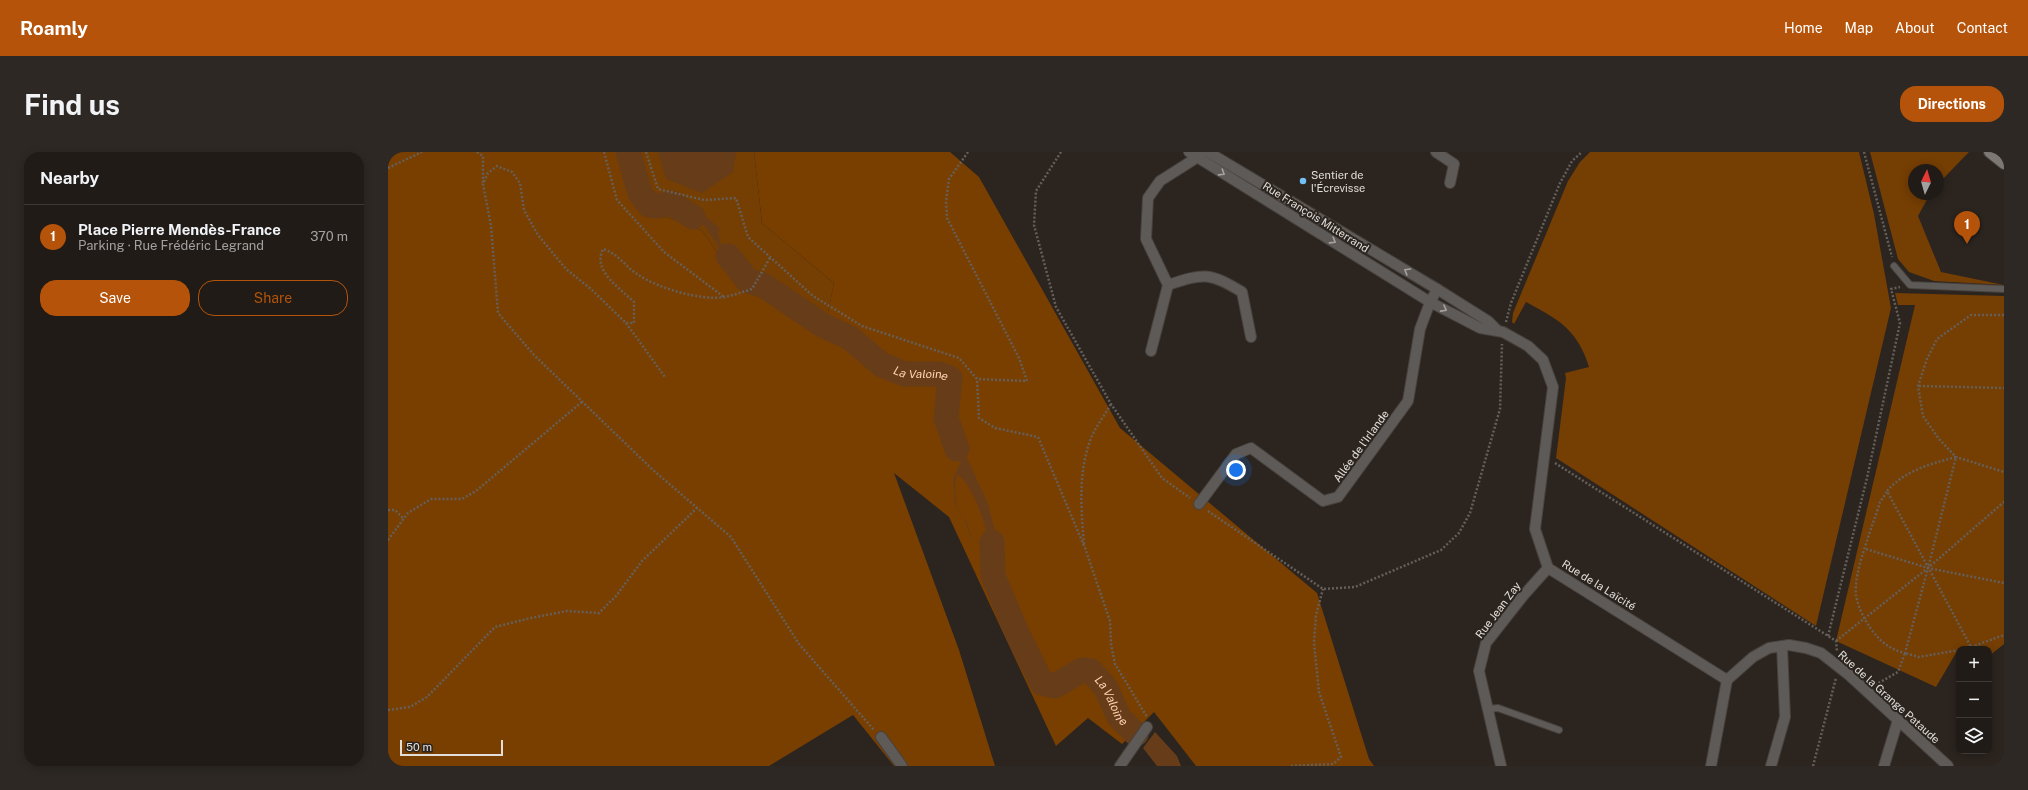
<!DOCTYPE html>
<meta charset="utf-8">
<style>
:root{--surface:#201b17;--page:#2d2824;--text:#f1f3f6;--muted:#a2a1a1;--line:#3d3936;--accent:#b45309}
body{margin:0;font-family:"Public Sans",sans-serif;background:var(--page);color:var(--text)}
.controls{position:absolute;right:12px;bottom:12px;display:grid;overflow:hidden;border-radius:8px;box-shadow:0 2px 10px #0003}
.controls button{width:36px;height:36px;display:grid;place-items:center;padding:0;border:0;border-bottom:1px solid var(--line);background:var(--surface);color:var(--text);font:20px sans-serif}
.compass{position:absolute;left:1520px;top:12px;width:36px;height:36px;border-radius:50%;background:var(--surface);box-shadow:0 2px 10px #0003;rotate:5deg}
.scale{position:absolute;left:12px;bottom:10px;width:103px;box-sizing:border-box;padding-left:4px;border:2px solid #e2deda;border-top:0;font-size:11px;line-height:14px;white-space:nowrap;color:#e2deda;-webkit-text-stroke:3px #2b241f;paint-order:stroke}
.you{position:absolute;left:848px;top:318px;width:14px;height:14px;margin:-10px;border:3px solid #fff;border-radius:50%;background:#1a73e8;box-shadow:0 0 0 6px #1a73e833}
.badge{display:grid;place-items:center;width:26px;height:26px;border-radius:50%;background:var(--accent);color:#fff;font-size:13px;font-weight:700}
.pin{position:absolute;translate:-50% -33px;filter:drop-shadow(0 1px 2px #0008)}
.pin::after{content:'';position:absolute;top:21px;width:14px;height:12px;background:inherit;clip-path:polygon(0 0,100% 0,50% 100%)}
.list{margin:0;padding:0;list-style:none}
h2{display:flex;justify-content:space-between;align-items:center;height:52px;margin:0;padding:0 16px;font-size:17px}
h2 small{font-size:13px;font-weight:400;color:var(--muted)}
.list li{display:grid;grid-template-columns:26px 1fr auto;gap:12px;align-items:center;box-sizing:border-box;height:64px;padding:0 16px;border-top:1px solid var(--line)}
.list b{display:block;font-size:15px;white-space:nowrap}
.list p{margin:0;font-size:13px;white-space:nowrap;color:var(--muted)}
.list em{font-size:13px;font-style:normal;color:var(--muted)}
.actions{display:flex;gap:8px;padding:12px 16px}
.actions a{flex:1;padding:9px 0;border:1px solid var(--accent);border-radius:16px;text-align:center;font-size:14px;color:var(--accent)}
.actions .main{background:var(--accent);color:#fff}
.icon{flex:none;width:22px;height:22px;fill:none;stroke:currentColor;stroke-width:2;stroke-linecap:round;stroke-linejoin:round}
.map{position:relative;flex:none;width:1616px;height:614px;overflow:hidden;border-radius:16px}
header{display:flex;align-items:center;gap:24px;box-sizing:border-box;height:56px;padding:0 20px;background:var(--accent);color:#fff}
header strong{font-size:19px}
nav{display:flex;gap:22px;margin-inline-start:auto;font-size:14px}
.intro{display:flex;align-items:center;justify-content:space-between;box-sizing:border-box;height:96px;padding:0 24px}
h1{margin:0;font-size:28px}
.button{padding:10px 18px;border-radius:16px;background:var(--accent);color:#fff;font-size:14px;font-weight:700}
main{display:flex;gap:24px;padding:0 24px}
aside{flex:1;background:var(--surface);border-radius:16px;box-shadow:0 2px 10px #0003}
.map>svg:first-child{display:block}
.green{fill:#753e03}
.forest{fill:#793f00}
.water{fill:#673d19;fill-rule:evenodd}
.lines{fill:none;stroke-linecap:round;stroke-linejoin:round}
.river{stroke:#673d19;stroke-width:25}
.service-casing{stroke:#48423d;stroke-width:8}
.minor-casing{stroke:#48423d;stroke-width:12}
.secondary-casing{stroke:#48423d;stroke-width:12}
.path{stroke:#655f5a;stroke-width:2.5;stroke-dasharray:2 2;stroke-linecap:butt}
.service{stroke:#5e5a58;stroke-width:6}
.minor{stroke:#5e5a58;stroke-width:10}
.secondary{stroke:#7d7874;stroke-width:10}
.oneway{stroke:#a7a3a0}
.poi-dot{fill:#71c1f5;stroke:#2b241f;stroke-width:1.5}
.labels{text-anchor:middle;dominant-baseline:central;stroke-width:4;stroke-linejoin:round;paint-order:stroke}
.poi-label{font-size:11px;fill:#e2deda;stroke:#2b241f;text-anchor:start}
.street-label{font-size:11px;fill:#e2deda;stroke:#2b241f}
.water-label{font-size:12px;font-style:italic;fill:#fdd3b3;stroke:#2b241f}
</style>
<header>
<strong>Roamly</strong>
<nav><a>Home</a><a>Map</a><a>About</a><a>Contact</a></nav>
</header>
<div class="intro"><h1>Find us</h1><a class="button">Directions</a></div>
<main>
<aside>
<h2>Nearby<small></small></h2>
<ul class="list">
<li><span class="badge">1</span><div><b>Place Pierre Mendès-France</b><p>Parking · Rue Frédéric Legrand</p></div><em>370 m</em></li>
</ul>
<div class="actions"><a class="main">Save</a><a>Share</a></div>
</aside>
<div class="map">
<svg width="1616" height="614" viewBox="0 0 1616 614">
<rect width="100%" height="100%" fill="#2b241f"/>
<g class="green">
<polygon points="233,0 366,0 374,71 446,131 436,180 356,137 314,79 288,68 269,63 249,51"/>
<path d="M1202 0H1471L1486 62 1503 156 1428 474 1168 306 1178 226 1177 221 1201 215C1190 178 1170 167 1138 150L1126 172 1124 170 1125 161 1180 29 1192 10Z"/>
<polygon points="1482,0 1581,0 1550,32 1550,18 1526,18 1526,42 1542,42 1530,64 1553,120 1616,133 1546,129 1521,120 1510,107"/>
<polygon points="1507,141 1616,144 1616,492 1601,504 1601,497 1571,497 1571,502 1568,501 1548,535 1448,489 1527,153 1510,153"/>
</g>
<polygon class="forest" points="0,0 233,0 249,51 269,63 288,68 314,79 356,137 436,180 446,131 374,71 366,0 562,0 591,25 732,276 929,441 981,607 986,614 808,614 766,560 734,592 700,566 668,594 561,365 506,321 571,498 607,614 506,614 465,563 381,614 0,614"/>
<g class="water">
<path d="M241 0C253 10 246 37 260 47 267 53 274 49 283 51 300 55 320 64 331 76L330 81 332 90 338 95 351 117 371 125 391 143 417 160 463 183 500 212 526 222 535 218 551 217 562 226 567 236 569 248 566 284 574 295 600 352 608 383 613 426 619 435 629 468 648 513 656 528 663 529 695 514C718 516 722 543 731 560 736 568 744 573 751 580L748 582 731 565 718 536 703 519 694 518 667 534 654 531 629 481 616 436 594 414V399L592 392 583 386 575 365 567 353 565 327 573 309 562 283 558 266 561 230 551 222H517L494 213 462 186 434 173 375 133 360 129 333 98 314 70 283 53H261L252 41ZM569 322C587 333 609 396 597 416L596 412 597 398 592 391 584 387 579 371 569 357 567 334Z"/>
<polygon points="270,0 348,0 345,20 314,41 278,27"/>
<polygon points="767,580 789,604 793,614 769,614 755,596"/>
</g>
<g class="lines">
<g class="river">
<polyline points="240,0 252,41 261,53 270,54 283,51 305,65"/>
<path id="s1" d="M340 104 360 129 375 133 434 173 462 186 494 213 517 222H551L562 226 558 266 569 297"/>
<path id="s2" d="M604 390 605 424 629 481 654 531 667 534 694 518 703 519 718 536 731 565 748 582"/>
</g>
<g class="service-casing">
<g id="service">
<polyline points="1506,114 1522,133 1616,137"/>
<polyline points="1100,557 1110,556 1171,578"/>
</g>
</g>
<g class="minor-casing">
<g id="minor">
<polyline points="801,0 1042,150 1092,176 1115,180 1140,194 1155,208 1165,235 1147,377 1160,416 1339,528"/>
<polyline points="820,0 1049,137 1100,169 1110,179"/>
<polyline points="1048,0 1066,12 1062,31"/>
<path d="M780 133C816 121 821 120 854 140L863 185"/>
<polyline points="763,199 780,133 758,87 760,46 772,29 813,3"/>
<polyline points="811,352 848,302 863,296 935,349 950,345 1020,249 1032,177 1041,153 1049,137"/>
<polyline points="1339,528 1365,505 1381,496 1401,493 1418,496 1433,501 1461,523 1560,614"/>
<polyline points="493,585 514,614"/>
<polyline points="732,614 759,575"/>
<polyline points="1113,614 1091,519 1098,491 1135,444 1160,416"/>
<polyline points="1323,614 1339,528"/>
<polyline points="1383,614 1397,565 1394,494"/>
<polyline points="1496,614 1510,568"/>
</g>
</g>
<g class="secondary-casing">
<polyline id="secondary" points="1601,0 1616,12"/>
</g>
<g class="path">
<polyline points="89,0 95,4 95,31"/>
<polyline points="216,0 229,48 276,100 336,145"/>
<polyline points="258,0 270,37 316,48 348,46 360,85 425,144 474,174 571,206 589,227 591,266 607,276 650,285 697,396 722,469 723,492 727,512 759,565"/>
<polyline points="580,0 561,27 558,49 559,66 631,206 639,229 589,227"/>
<polyline points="673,0 648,39 646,73 668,155 723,252 774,326 802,346"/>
<polyline points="1476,0 1504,105"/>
<polyline points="0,16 34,0"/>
<path d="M382 106 364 137C355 140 346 143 337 145 313 149 269 136 249 122 237 114 229 101 215 97 204 119 232 136 246 150V171H238L203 137 178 117 150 83 136 58 132 31 124 20 109 14 100 21 95 32 103 74 110 161 146 203 265 318 343 385 411 492 486 578"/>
<polyline points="1616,163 1583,163 1549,187 1539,207 1530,234 1535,264 1551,287 1568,305 1616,320"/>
<polyline points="1118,170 1123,151 1172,31 1184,9 1194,0"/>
<polyline points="238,171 277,225"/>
<polyline points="1531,234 1616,236"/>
<polyline points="1167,311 1448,489 1449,499"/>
<path d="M1499 340 1492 350C1485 374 1465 420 1468 443 1470 455 1476 467 1483 477 1493 490 1501 497 1517 501L1540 416 1616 350"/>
<polyline points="0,358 7,358 16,367"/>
<polyline points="820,359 935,437 967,435 1053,398 1071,381 1082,361 1112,257 1114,192"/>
<polyline points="0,388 20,361 43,347 74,347 88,339 195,249"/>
<path d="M696 392C693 357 690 320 703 286 708 274 717 263 723 252"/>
<polyline points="1478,397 1540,416 1616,431"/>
<polyline points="1440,484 1479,326 1512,171 1503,137 1512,135"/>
<path d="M1448 489 1540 416 1568 305C1542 312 1516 319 1499 339L1583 495 1573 497"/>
<polyline points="1583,495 1616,483"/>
<polyline points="1487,533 1510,520 1517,501 1531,505 1571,498"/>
<polyline points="0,558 22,555 39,545 107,475 143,466 179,459 211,461 228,444 254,409 309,356"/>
<polyline points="903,614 945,612 953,605 931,540 926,491 928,463 935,437"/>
<polyline points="1425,614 1448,526"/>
</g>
<use href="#service" class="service"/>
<use href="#minor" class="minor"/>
<use href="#secondary" class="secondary"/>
</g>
<defs><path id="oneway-chevron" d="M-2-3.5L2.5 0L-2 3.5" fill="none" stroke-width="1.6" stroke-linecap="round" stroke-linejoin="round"/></defs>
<g class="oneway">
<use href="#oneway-chevron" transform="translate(834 21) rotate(32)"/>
<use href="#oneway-chevron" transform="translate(945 89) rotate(32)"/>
<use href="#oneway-chevron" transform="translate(1019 119) rotate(-149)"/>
<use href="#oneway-chevron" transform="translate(1056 157) rotate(28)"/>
</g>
<circle class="poi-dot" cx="915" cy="29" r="4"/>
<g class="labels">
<g class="poi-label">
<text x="923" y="23">Sentier de<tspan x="923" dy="13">l'Écrevisse</tspan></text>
</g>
<g class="street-label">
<text transform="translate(928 65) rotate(32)">Rue François Mitterrand</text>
<text transform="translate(973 294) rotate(-54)">Allée de l'Irlande</text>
<text transform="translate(1211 433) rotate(32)">Rue de la Laïcité</text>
<text transform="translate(1110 458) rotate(-53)">Rue Jean Zay</text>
<text transform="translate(1501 545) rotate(42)">Rue de la Grange Pataude</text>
</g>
<g class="water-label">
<text stroke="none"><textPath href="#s1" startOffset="232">La Valoine</textPath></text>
<text stroke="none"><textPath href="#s2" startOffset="242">La Valoine</textPath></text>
</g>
</g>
</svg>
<div class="controls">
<button>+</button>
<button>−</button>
<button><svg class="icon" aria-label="layers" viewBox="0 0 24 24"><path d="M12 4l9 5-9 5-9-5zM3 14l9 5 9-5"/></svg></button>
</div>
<svg class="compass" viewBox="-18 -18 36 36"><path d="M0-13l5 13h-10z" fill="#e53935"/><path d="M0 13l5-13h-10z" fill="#a2a1a1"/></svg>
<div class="scale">50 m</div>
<div class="you"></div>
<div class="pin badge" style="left:1579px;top:92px">1</div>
</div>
</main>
